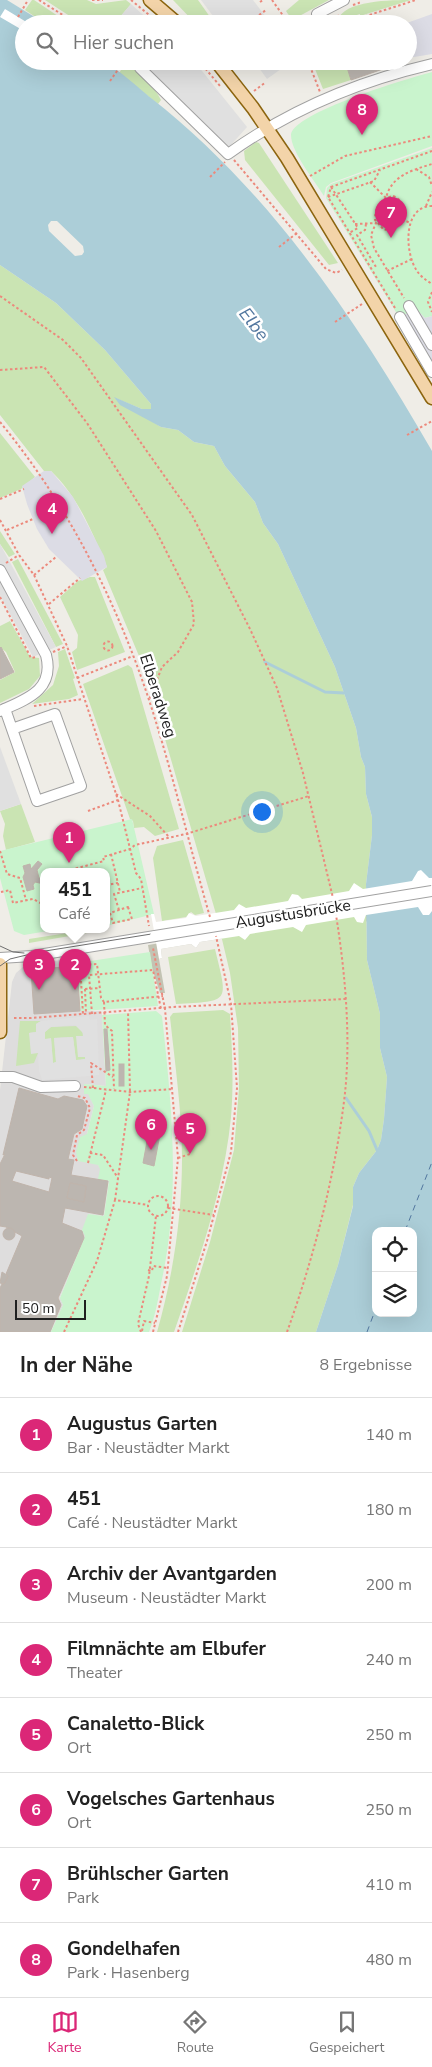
<!DOCTYPE html>
<html lang="de">
<meta charset="utf-8">
<style>
:root{--surface:#fff;--page:#f6f6f6;--text:#222;--muted:#767676;--line:#e0e0e0;--accent:#db2777}
body{margin:0;font-family:"Nunito Sans",sans-serif;background:var(--page);color:var(--text)}
.controls{position:absolute;right:15px;bottom:15px;display:grid;overflow:hidden;border-radius:10px;box-shadow:0 5px 20px #0002}
.controls button{width:45px;height:45px;display:grid;place-items:center;padding:0;border:0;border-bottom:1px solid var(--line);background:var(--surface);color:var(--text);font:25px sans-serif}
.scale{position:absolute;left:15px;bottom:12px;width:71px;box-sizing:border-box;padding-left:5px;border:2px solid #202020;border-top:0;font-size:14px;line-height:18px;white-space:nowrap;color:#202020;-webkit-text-stroke:4px #fff;paint-order:stroke}
.you{position:absolute;left:261px;top:811px;width:18px;height:18px;margin:-12px;border:4px solid #fff;border-radius:50%;background:#1a73e8;box-shadow:0 0 0 8px #1a73e833}
.badge{display:grid;place-items:center;width:32px;height:32px;border-radius:50%;background:var(--accent);color:#fff;font-size:16px;font-weight:700}
.pin{position:absolute;translate:-50% -41px;filter:drop-shadow(0 1px 2px #0008)}
.pin::after{content:'';position:absolute;top:26px;width:18px;height:15px;background:inherit;clip-path:polygon(0 0,100% 0,50% 100%)}
.popup{position:absolute;left:40px;top:868px;width:70px;height:65px;box-sizing:border-box;display:grid;place-content:center;border-radius:10px;background:var(--surface);filter:drop-shadow(0 1px 4px #0005);font-size:16px;white-space:nowrap;color:var(--muted)}
.popup b{font-size:19px;color:var(--text)}
.popup::after{content:'';position:absolute;left:50%;top:100%;margin-left:-10px;border:10px solid transparent;border-top-color:var(--surface)}
.list{margin:0;padding:0;list-style:none}
h2{display:flex;justify-content:space-between;align-items:center;height:65px;margin:0;padding:0 20px;font-size:21px}
h2 small{font-size:16px;font-weight:400;color:var(--muted)}
.list li{display:grid;grid-template-columns:32px 1fr auto;gap:15px;align-items:center;box-sizing:border-box;height:75px;padding:0 20px;border-top:1px solid var(--line)}
.list b{display:block;font-size:19px;white-space:nowrap}
.list p{margin:0;font-size:16px;white-space:nowrap;color:var(--muted)}
.list em{font-size:16px;font-style:normal;color:var(--muted)}
.icon{flex:none;width:28px;height:28px;fill:none;stroke:currentColor;stroke-width:2;stroke-linecap:round;stroke-linejoin:round}
.map{position:relative;flex:none;width:432px;height:1332px;overflow:hidden}
.search{position:absolute;background:var(--surface);box-shadow:0 5px 20px #0002;left:15px;right:15px;top:15px;height:55px;display:flex;align-items:center;gap:12px;box-sizing:border-box;padding:0 18px;border-radius:28px;color:var(--muted);font-size:19px}
.sheet{height:665px;background:var(--surface)}
nav{display:flex;justify-content:space-around;align-items:center;box-sizing:border-box;height:70px;border-top:1px solid var(--line);background:var(--surface);font-size:14px;color:var(--muted)}
nav a{display:grid;justify-items:center;gap:2px}
nav .on{color:var(--accent)}
.map>svg:first-child{display:block}
.residential{fill:#dedddd}
.construction{fill:#c3c3b3}
.grass{fill:#cae4b3}
.park{fill:#c9f4cd}
.parking{fill:#e0e0e0;fill-rule:evenodd}
.plaza{fill:#dcdce5}
.water{fill:#acced8;fill-rule:evenodd}
.pier{fill:#fff}
.lines{fill:none;stroke-linecap:round;stroke-linejoin:round}
.stream{stroke:#acced8;stroke-width:3}
.ferry{stroke:#52779f;stroke-width:1;stroke-dasharray:6 5;stroke-linecap:butt}
.building{fill:#bcb6b0;stroke:#c0b4ab;fill-rule:evenodd}
.minor-casing{stroke:#a1a1a1;stroke-width:12}
.major-casing{stroke:#8c650f;stroke-width:15}
.path{stroke:#ec897c;stroke-width:2;stroke-dasharray:2.5 2.5;stroke-linecap:butt}
.minor{stroke:#fff;stroke-width:10}
.major{stroke:#f3d4a9;stroke-width:12}
.tram{stroke:#6e6e6e;stroke-width:1}
.minor-bridge-casing{stroke:#a1a1a1;stroke-width:12;stroke-linecap:butt}
.minor-bridge{stroke:#fff;stroke-width:10}
.labels{text-anchor:middle;dominant-baseline:central;stroke-width:5;stroke-linejoin:round;paint-order:stroke}
.street-label{font-size:16px;fill:#202020;stroke:#fff}
.water-label{font-size:18px;font-style:italic;fill:#52779f;stroke:#fff}
</style>
<div class="map">
<svg width="432" height="1332" viewBox="0 0 432 1332">
<rect width="100%" height="100%" fill="#efede7"/>
<polygon class="residential" points="76,957 81,1011 101,1011 102,1015 106,1086 84,1084 94,1106 87,1134 98,1165 109,1181 104,1216 88,1214 86,1236 60,1297 63,1305 51,1332 0,1332 0,1090 12,982 16,973 23,967"/>
<polygon class="construction" points="432,899 432,910 423,915 239,936 200,942 196,948 191,944 161,949 162,958 159,959 165,993 160,993 152,968 148,945"/>
<g class="grass">
<polygon points="32,0 34,0 70,24 46,24 25,10"/>
<polygon points="45,0 87,0 96,4 126,0 131,4 114,24 82,24"/>
<polygon points="173,0 198,0 215,24 196,24"/>
<polygon points="299,0 329,0 292,20 286,11"/>
<path d="M411 0 360 16V14L338 21C342 0 393 0 411 0Z"/>
<polygon points="326,61 345,61 351,80 323,89 315,69"/>
<path d="M126 63C140 73 153 84 161 100L158 104 119 73Z"/>
<polygon points="256,142 259,143 338,263 329,265 245,160 244,151"/>
<path d="M0 265 56 303 105 350 151 404V409H142L115 398 161 427 178 430 194 442 214 446 225 466 255 502 263 523 278 544 335 667 356 728 361 757 365 767 366 794 372 817V835L366 884 367 960 380 1014V1048L387 1077 384 1119 381 1140 377 1150 359 1173 353 1187V1205L338 1265 316 1332H182L210 1242 234 1150 239 1088 238 1028 230 973 216 914 156 708 139 656 103 570 107 567C92 532 79 498 51 471H44L0 415Z"/>
<polygon points="0,433 35,477 21,489 0,498"/>
<polygon points="0,531 15,554 9,557 0,544"/>
<polygon points="18,559 63,644 56,647 12,562"/>
<polygon points="90,577 95,577 125,652 77,670 72,652 77,648 78,635 60,597 78,581"/>
<polygon points="10,621 30,657 39,658 40,676 29,689 0,703 0,680 15,672 6,652 0,647 0,626"/>
<polygon points="65,649 75,678 73,679 78,695 69,699 32,704 53,685 59,666 58,652"/>
<polygon points="128,665 132,668 179,829 155,836 144,827 134,828 133,821 130,819 83,684"/>
<polygon points="21,804 35,842 6,850 3,836 5,824 0,811"/>
<polygon points="183,840 204,913 195,915 191,912 186,917 162,921 153,858 157,846"/>
<polygon points="87,930 87,933 29,943 29,939"/>
<path d="M215 949C228 1003 231 1001 176 1004L168 957Z"/>
<path d="M223 1010 230 1014C232 1048 234 1083 231 1117 224 1190 198 1263 174 1332H157C173 1276 182 1217 182 1158 182 1112 175 1064 170 1017L173 1013Z"/>
<polygon points="20,1021 41,1021 36,1024 36,1032 29,1033 38,1053 34,1063 16,1066"/>
<path d="M77 1026C88 1033 81 1046 78 1056L85 1057V1059L76 1061 73 1037 54 1038 56 1062 53 1063 51 1039H45V1032L51 1027Z"/>
</g>
<g class="park">
<path d="M432 72V146L331 183 326 187 324 196C315 181 291 152 291 135 292 113 409 78 432 72Z"/>
<polygon points="432,148 432,316 425,318 416,309 399,317 326,198 327,188 331,184"/>
<polygon points="132,819 154,914 106,926 106,871 44,871 44,929 60,929 24,935 14,931 0,878 0,851"/>
<polygon points="150,952 158,1006 81,1011 77,963"/>
<path d="M156 1011 162 1016C172 1108 181 1193 161 1284 158 1300 155 1317 149 1332H51L63 1305 60 1298 85 1236 82 1230 88 1214 104 1216 109 1181 98 1179 100 1169 98 1165 78 1161 76 1152 80 1137 87 1134 94 1106 88 1094H84V1084L106 1086 102 1015Z"/>
</g>
<g class="parking">
<polygon points="201,0 253,0 271,24 219,24"/>
<polygon points="131,4 153,24 114,24"/>
<polygon points="194,61 247,127 229,147 135,62"/>
<polygon points="254,61 292,61 267,79"/>
<polygon points="0,544 56,647 33,657 0,595"/>
<polygon points="0,747 21,804 0,811"/>
<path d="M89 1016 90 1020 97 1019 99 1075 42 1080 39 1071 38 1053 31 1054 29 1033 36 1032V1024L41 1021ZM75 1025 83 1033V1036H76L78 1057H85V1059L76 1060 73 1037 54 1038 56 1062 53 1063 51 1038 45 1039V1032L51 1027Z"/>
</g>
<g class="plaza">
<polygon points="432,14 432,54 408,58 408,24 404,24"/>
<polygon points="416,309 425,318 432,316 432,372 400,317"/>
<polygon points="44,471 51,471 73,497 104,556 107,567 82,581 49,549 37,529 27,504 22,486"/>
</g>
<path class="water" d="M0 0H7L46 24H24V61C38 61 93 58 103 62 115 66 140 89 151 98 270 191 357 321 432 451V1332H316L338 1265 353 1206V1187L359 1173 377 1150 381 1140 384 1119 387 1077 380 1048V1014L367 960 366 884 372 835V817L366 794 365 767 361 757 356 728 335 667 278 544 263 523 255 502 225 466 214 446 194 442 178 430 161 427 120 405 114 397 142 409H151V404L105 350 56 303 0 265ZM51 221H57L83 246 84 252 82 255 75 256 49 231 48 225ZM376 1231H413V1313H376Z"/>
<g class="pier">
<polygon points="5,9 28,23 24,24 24,31 0,17"/>
<polygon points="421,870 429,878 432,878 432,911 429,915 423,915 418,907 366,915 363,923 357,922 354,917 306,925 302,932 293,927 250,934 245,940 239,936 200,942 196,948 191,944 161,949 162,958 159,959 151,914 154,914 156,922 186,918 189,913 196,916 234,910 239,904 246,908 288,901 292,894 298,895 302,899 349,891 354,883 363,889 412,881 418,871"/>
</g>
<g class="lines">
<g class="stream">
<polyline points="265,662 325,692 344,693"/>
<polyline points="346,1098 369,1131 377,1150"/>
</g>
<g class="ferry">
<polyline points="405,1231 432,1162"/>
<polyline points="367,1332 376,1308"/>
</g>
</g>
<g class="building">
<polygon points="345,61 380,61 383,69 351,80"/>
<polygon points="1,647 14,672 0,679 0,648"/>
<polygon points="38,861 42,864 37,870 39,878 44,879 44,884 35,882 33,885 34,889 27,891 23,877 25,873 23,866 30,864 31,869"/>
<polygon points="73,966 77,967 80,1011 34,1014 31,970"/>
<polygon points="104,1029 107,1029 110,1070 106,1071"/>
<rect x="119" y="1064" width="5" height="22"/>
<path d="M19 1088 58 1099 64 1096 83 1100 87 1106 82 1129 74 1134 68 1159 74 1160 71 1175 108 1181 103 1215 65 1208 62 1223 82 1231 84 1238 58 1298 61 1305 50 1332H0V1288L2 1284H4L8 1276 6 1274 22 1236 6 1227 0 1226V1164L5 1154 3 1155ZM16 1171 49 1179V1177L52 1178 49 1192 12 1181ZM70 1183 86 1186 84 1202 67 1198Z"/>
<polygon points="148,1128 161,1129 154,1166 143,1163 148,1136 145,1136"/>
<polygon points="70,1183 86,1186 84,1202 67,1198"/>
<circle cx="9" cy="1234" r="6"/>
<polygon points="2,1272 8,1276 4,1284 0,1283"/>
</g>
<g class="lines">
<g class="minor-casing">
<g id="minor">
<polyline points="317,14 344,0"/>
<path d="M140 68 228 154C289 110 359 81 432 64"/>
<polyline points="409,306 432,345"/>
<polyline points="400,317 432,372"/>
<path d="M0 570 46 655C55 690 27 699 0 711"/>
<polyline points="5,709 37,801 81,786 55,714 12,729"/>
<polyline points="0,958 32,956 155,936"/>
<polyline points="0,1077 13,1077 41,1087 75,1086"/>
</g>
</g>
<g class="major-casing">
<g id="major">
<polyline points="150,0 178,24"/>
<polyline points="216,61 253,108 287,158 432,398"/>
<polyline points="0,964 0,1032"/>
</g>
</g>
<g class="path">
<polyline points="39,0 77,24"/>
<polyline points="92,0 103,0"/>
<polyline points="131,0 154,19"/>
<polyline points="272,0 289,24"/>
<polyline points="260,2 263,0"/>
<polyline points="353,5 359,3 358,0"/>
<polyline points="18,17 28,0"/>
<polyline points="247,24 266,10"/>
<polyline points="337,24 338,14"/>
<polyline points="341,24 416,0"/>
<polyline points="199,61 220,86"/>
<polyline points="308,61 320,92"/>
<polyline points="311,67 321,61"/>
<polyline points="110,81 124,61"/>
<polyline points="254,91 266,82"/>
<polyline points="234,160 326,269 336,273 342,270"/>
<polyline points="416,169 429,177 432,186"/>
<polyline points="310,176 345,156 432,136"/>
<polyline points="210,177 225,162"/>
<path d="M370 182 386 198C391 176 412 170 432 164"/>
<polyline points="331,187 358,228 349,233"/>
<path d="M393 196C413 204 400 228 384 230L375 220C375 207 380 199 393 196Z"/>
<polyline points="328,197 374,181 380,170"/>
<polyline points="426,206 432,192"/>
<path d="M432 206C402 206 405 254 417 271 421 277 426 280 432 284"/>
<polyline points="402,219 410,223"/>
<polyline points="355,224 376,223 371,235 374,248 404,298"/>
<polyline points="366,224 365,230 357,235 376,267"/>
<polyline points="279,247 297,233"/>
<polyline points="387,271 412,259"/>
<polyline points="432,292 428,302 432,312"/>
<polyline points="0,296 63,340 81,358 192,515 250,629 277,688 303,773 333,898"/>
<polyline points="395,308 328,197 331,187 432,151"/>
<polyline points="335,322 362,304"/>
<polyline points="0,370 44,367 87,423 156,531 192,602 194,624 178,652 162,667 149,700"/>
<path d="M0 422C57 491 101 572 133 655 165 738 185 831 210 917"/>
<polyline points="407,435 432,421"/>
<polyline points="0,499 24,489"/>
<polyline points="0,520 19,555 34,575 67,646 118,800 136,873 141,879 149,926"/>
<polyline points="7,530 33,519"/>
<polyline points="6,563 19,555"/>
<polyline points="34,575 56,557"/>
<polyline points="0,597 31,658 37,657"/>
<polyline points="49,604 80,578"/>
<circle cx="108" cy="646" r="4.5"/>
<polyline points="53,652 67,646"/>
<polyline points="77,678 133,656"/>
<polyline points="34,706 83,699"/>
<polyline points="116,794 150,816 169,837"/>
<polyline points="88,811 118,800"/>
<polyline points="0,851 7,874 20,878 26,900"/>
<polyline points="111,854 120,892"/>
<polyline points="66,871 104,861 103,857 130,849 135,845 186,834 309,796"/>
<polyline points="106,885 118,883"/>
<polyline points="1,892 10,890 13,903 33,899 44,905"/>
<polygon points="128,907 132,919 113,923 110,913"/>
<polyline points="119,910 114,894 142,888"/>
<polyline points="64,960 65,966 97,964 101,998 104,1002 163,996"/>
<polyline points="77,980 81,980 83,1014"/>
<polyline points="85,989 86,1014"/>
<polyline points="85,989 100,988"/>
<polyline points="104,1002 105,1025 112,1031 114,1089"/>
<polyline points="92,1014 89,975 153,970 161,1009"/>
<polyline points="14,1018 31,1018 173,1007 346,999"/>
<polyline points="84,1087 130,1092 173,1089"/>
<polyline points="93,1088 91,1063 113,1077"/>
<polyline points="90,1153 103,1155 118,1178"/>
<polyline points="178,1158 190,1154"/>
<polyline points="77,1161 73,1155 77,1135 84,1130 90,1108 85,1098 77,1096"/>
<polyline points="88,1163 106,1090"/>
<circle cx="158" cy="1206" r="10"/>
<polyline points="115,1200 130,1092 128,1011"/>
<polyline points="168,1208 214,1215"/>
<polyline points="148,1270 152,1271 153,1266 168,1268"/>
<polyline points="142,1331 144,1321 155,1323"/>
<polyline points="64,1332 97,1261 115,1200 148,1205"/>
<polyline points="141,1332 138,1324 149,1276 156,1216"/>
<polyline points="153,1332 167,1276 178,1158 165,1009 153,948"/>
<polyline points="178,1332 207,1241 231,1152 237,1088 231,1004 216,936"/>
<path d="M287 1332C314 1257 336 1172 345 1093 351 1036 345 971 336 915"/>
</g>
<use href="#minor" class="minor"/>
<use href="#major" class="major"/>
<g class="tram">
<polyline points="0,946 13,952 24,953"/>
<polyline points="0,966 10,959 39,952 432,889"/>
</g>
<g class="minor-bridge-casing">
<polyline id="minor-bridge" points="155,936 432,891"/>
</g>
<use href="#minor-bridge" class="minor-bridge"/>
</g>
<g class="labels">
<g class="street-label">
<text transform="translate(158 696) rotate(72)">Elberadweg</text>
<text transform="translate(293 914) rotate(-9)">Augustusbrücke</text>
</g>
<g class="water-label">
<text transform="translate(254 324) rotate(52)">Elbe</text>
</g>
</g>
</svg>
<div class="controls">
<button><svg class="icon" aria-label="locate" viewBox="0 0 24 24"><circle cx="12" cy="12" r="6"/><path d="M12 2v4M12 18v4M2 12h4M18 12h4"/></svg></button>
<button><svg class="icon" aria-label="layers" viewBox="0 0 24 24"><path d="M12 4l9 5-9 5-9-5zM3 14l9 5 9-5"/></svg></button>
</div>
<div class="scale">50 m</div>
<div class="you"></div>
<div class="pin badge" style="left:69px;top:863px">1</div>
<div class="pin badge" style="left:75px;top:990px">2</div>
<div class="popup"><b>451</b>Café</div>
<div class="pin badge" style="left:39px;top:990px">3</div>
<div class="pin badge" style="left:52px;top:534px">4</div>
<div class="pin badge" style="left:190px;top:1154px">5</div>
<div class="pin badge" style="left:151px;top:1150px">6</div>
<div class="pin badge" style="left:391px;top:238px">7</div>
<div class="pin badge" style="left:362px;top:135px">8</div>
<div class="search"><svg class="icon" aria-label="search" viewBox="0 0 24 24"><circle cx="10" cy="10" r="6"/><path d="M15 15l6 6"/></svg>Hier suchen</div>
</div>
<section class="sheet">
<h2>In der Nähe<small>8 Ergebnisse</small></h2>
<ul class="list">
<li><span class="badge">1</span><div><b>Augustus Garten</b><p>Bar · Neustädter Markt</p></div><em>140 m</em></li>
<li><span class="badge">2</span><div><b>451</b><p>Café · Neustädter Markt</p></div><em>180 m</em></li>
<li><span class="badge">3</span><div><b>Archiv der Avantgarden</b><p>Museum · Neustädter Markt</p></div><em>200 m</em></li>
<li><span class="badge">4</span><div><b>Filmnächte am Elbufer</b><p>Theater</p></div><em>240 m</em></li>
<li><span class="badge">5</span><div><b>Canaletto-Blick</b><p>Ort</p></div><em>250 m</em></li>
<li><span class="badge">6</span><div><b>Vogelsches Gartenhaus</b><p>Ort</p></div><em>250 m</em></li>
<li><span class="badge">7</span><div><b>Brühlscher Garten</b><p>Park</p></div><em>410 m</em></li>
<li><span class="badge">8</span><div><b>Gondelhafen</b><p>Park · Hasenberg</p></div><em>480 m</em></li>
</ul>
</section>
<nav>
<a class="on"><svg class="icon" aria-label="map" viewBox="0 0 24 24"><path d="M3 6l6-2 6 2 6-2v14l-6 2-6-2-6 2zM9 4v14M15 6v14"/></svg>Karte</a>
<a><svg class="icon" aria-label="directions" viewBox="0 0 24 24"><path d="M12 3l9 9-9 9-9-9zM9 14v-3h6M13 9l2 2-2 2"/></svg>Route</a>
<a><svg class="icon" aria-label="saved" viewBox="0 0 24 24"><path d="M7 4h10v16l-5-4-5 4z"/></svg>Gespeichert</a>
</nav>
